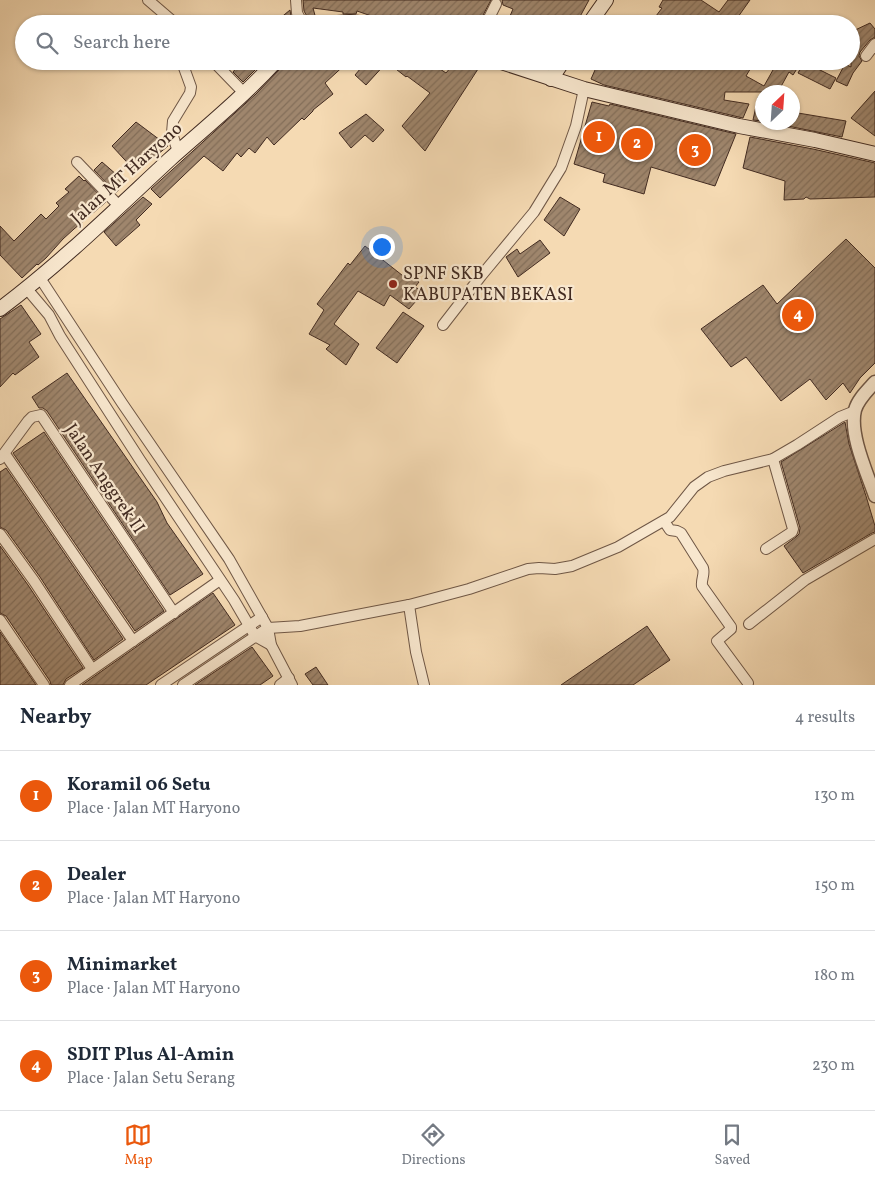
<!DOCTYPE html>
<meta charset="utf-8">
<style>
:root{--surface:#fff;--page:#f6f6f7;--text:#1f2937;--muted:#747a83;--line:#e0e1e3;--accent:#ea580c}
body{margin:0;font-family:Vollkorn,serif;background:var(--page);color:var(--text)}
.compass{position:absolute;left:755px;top:85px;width:45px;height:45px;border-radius:50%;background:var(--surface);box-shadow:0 1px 4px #0004;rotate:25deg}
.you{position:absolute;left:381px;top:246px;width:18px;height:18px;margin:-12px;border:4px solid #fff;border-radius:50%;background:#1a73e8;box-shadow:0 0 0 8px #1a73e833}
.badge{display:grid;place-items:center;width:32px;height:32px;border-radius:50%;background:var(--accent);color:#fff;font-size:16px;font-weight:700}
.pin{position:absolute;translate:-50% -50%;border:2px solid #fff;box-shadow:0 1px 5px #0006}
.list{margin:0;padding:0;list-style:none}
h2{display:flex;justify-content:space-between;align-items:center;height:65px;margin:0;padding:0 20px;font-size:21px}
h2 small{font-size:16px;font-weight:400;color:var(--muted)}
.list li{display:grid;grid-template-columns:32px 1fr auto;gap:15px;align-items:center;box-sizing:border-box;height:90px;padding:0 20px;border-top:1px solid var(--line)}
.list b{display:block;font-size:19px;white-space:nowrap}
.list p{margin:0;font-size:16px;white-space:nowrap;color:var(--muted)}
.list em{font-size:16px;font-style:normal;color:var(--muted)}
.icon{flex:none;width:28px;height:28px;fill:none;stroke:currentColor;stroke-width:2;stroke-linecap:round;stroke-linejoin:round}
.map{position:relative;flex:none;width:875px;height:685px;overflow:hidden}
.search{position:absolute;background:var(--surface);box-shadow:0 1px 4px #0004;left:15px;right:15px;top:15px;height:55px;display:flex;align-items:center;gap:12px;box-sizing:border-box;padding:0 18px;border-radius:28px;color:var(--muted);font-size:19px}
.sheet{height:425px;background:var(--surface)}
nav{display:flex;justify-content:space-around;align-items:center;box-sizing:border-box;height:70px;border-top:1px solid var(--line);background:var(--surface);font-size:14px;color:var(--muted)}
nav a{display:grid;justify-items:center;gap:2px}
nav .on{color:var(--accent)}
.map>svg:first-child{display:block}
.building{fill:url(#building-hatch);stroke:#422b21}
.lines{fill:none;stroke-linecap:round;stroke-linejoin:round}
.minor-casing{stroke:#6f5746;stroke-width:12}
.tertiary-casing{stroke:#6f5746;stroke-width:15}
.secondary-casing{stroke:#422b21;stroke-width:16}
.minor{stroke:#f8e7ce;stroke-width:10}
.tertiary{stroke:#f8e7ce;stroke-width:12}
.secondary{stroke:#f8e7ce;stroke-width:14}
.poi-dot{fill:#8f2418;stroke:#f8e7ce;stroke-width:2}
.labels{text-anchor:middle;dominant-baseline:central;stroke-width:4.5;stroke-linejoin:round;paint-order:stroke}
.street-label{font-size:18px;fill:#422b21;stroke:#f8e7ce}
.poi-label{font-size:18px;fill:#422b21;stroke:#f8e7ce;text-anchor:start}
</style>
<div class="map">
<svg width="875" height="685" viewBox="0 0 875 685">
<defs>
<pattern id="building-hatch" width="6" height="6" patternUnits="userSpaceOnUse" patternTransform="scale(1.25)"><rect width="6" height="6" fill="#9f866d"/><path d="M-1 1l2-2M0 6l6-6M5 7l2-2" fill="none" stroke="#836e59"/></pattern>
</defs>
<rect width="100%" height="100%" fill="#f5dab3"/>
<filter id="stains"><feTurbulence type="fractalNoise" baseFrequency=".004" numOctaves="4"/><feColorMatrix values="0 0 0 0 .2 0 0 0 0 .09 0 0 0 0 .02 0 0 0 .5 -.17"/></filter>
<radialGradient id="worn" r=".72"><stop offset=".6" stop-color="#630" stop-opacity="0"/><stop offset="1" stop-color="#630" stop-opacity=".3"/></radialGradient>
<g class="building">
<polygon points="303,0 491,0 481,19 476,17 475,24 409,24 380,19 357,11 356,14 343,14 343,12 313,8 316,19 309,20 304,11"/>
<polygon points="502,0 589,0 576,24 509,24 513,18 510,16 513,9 503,5"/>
<polygon points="663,0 701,0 719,12 728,0 750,0 733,24 654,24 659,18 656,16 662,8 659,7"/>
<polygon points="290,10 291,16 295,24 273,24"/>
<polygon points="870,23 875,29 875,37 870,40 860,52 859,56 862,61 853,73 847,86 836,81 845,64 851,67 851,32"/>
<polygon points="242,61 264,61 243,82 233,72"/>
<polygon points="285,61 349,61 325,83 333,94 313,110 313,111 304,120 302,118 274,145 267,137 255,153 249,148 241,157 237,153 223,171 204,156 160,198 151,189 256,94 282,67"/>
<polygon points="367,61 428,61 446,73 456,61 461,61 478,69 425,151 402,126 430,93 407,76 406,77 387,62 366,85 355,75"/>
<polygon points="599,61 703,61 711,66 714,61 755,61 746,76 764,86 778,61 788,61 798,67 793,75 789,72 778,92 725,92 724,100 749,104 743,118 604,85 591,79"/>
<polygon points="804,62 836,78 830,89 798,73"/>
<polygon points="875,91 875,136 851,118"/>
<polygon points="758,97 762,98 762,121 753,120"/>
<polygon points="592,102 609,106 610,104 736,134 715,186 651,167 644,194 603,182 605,174 574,164"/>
<polygon points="792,112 846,121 842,137 768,122 792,122"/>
<polygon points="366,114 384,130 373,142 365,135 351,148 339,133"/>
<polygon points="136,122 168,146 136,172 112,146"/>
<polygon points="750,137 813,149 875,163 875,197 810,199 806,197 804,199 784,200 785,181 743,168"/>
<polygon points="102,162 125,182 116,193 94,170"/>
<polygon points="79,176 84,181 85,180 106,202 74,229 63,239 46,258 38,265 37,264 22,278 0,255 0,226 14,241 41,214 46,219 59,206 56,203 69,192 65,189"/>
<polygon points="143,197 152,204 136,220 140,225 116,246 104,232"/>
<polygon points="560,197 580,209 564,236 544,220"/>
<polygon points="846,239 875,268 875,363 860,378 850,393 843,383 826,400 810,379 781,401 746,357 731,367 701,329 763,285 777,304"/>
<polygon points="540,240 550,253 518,277 506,257 517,249 520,254"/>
<polygon points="365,246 407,279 409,275 419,282 415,287 424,292 409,309 390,295 384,306 358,291 334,324 359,344 346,365 326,349 330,345 309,334 324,310 317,304 348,263 350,265"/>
<polygon points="21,305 41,334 29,342 39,357 15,375 13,373 0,387 0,319"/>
<polygon points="403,312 424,326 397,363 376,348"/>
<polygon points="67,373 157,502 167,523 203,574 170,595 47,411 43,408 39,408 32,397"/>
<polygon points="845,422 849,444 866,496 875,526 875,532 872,533 803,573 784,546 796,537 799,534 800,528 781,462"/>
<polygon points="44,432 164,611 135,631 13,453"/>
<polygon points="6,468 123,639 94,660 40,577 6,530 0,527 0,472"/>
<polygon points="0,546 28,585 83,668 66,679 63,685 51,685 50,681 6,616 0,613"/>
<polygon points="213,593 235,625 146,685 82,685"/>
<polygon points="647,626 670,660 633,685 561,685"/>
<polygon points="0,632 36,685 0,685"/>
<polygon points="252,647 273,676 260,685 195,685"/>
<polygon points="316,667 328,685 313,685 305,674"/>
</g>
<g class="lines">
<g class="minor-casing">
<g id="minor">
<polyline points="148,0 176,24"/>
<polyline points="296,0 297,13 303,24"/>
<polyline points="486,24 496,4"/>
<polyline points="866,56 875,44"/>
<polyline points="213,61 244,93"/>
<polyline points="178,152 172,133 173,121 190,93 191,87 183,65"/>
<polyline points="77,162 120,207"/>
<polyline points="40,278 122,403 229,559 268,628 271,645 292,685"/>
<polyline points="27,289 49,315 60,336 140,460 234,600 255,636 271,645"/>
<polyline points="443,325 481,276 534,212 561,168 576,126 584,89"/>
<polyline points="5,454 133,641"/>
<polyline points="0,459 28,421 32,417 41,415 174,613"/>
<path d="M664 521 670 530 677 531 681 533 703 568C705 575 701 579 702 586L731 627V629L717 641 748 683"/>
<polyline points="0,534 34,581 92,669"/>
<polyline points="766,549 792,532 793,529 773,459"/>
<polyline points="409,605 416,652 424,685"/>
<polyline points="0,620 44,685"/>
<polyline points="749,624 805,580 875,539"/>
<polyline points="70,685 220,580"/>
<polyline points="161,685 262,617"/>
<polyline points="183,685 268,628 300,626 409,605 469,589 528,569 539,568 555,569 572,566 618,547 670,517 694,487 708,477 724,471 773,459 797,445 840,417 855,411"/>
<polyline points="280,685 289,678"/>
</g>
</g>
<g class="tertiary-casing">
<path id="tertiary" d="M875 382C868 390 858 399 855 410 849 434 867 473 875 496"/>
</g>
<g class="secondary-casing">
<g id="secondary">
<polyline points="325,24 350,22 368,24"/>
<polyline points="589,24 606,0"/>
<polyline points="498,61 584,89 739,126 815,140 875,154"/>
<polyline points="551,79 563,61"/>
<path d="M0 309C60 264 114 211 169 160 205 128 243 97 276 61"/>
</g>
</g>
<use href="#minor" class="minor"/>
<use href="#tertiary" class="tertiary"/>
<use href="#secondary" class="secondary"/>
</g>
<circle class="poi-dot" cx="393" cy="284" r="5"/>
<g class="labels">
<g class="street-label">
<text transform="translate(127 174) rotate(-42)">Jalan MT Haryono</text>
<text transform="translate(104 479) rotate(56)">Jalan Anggrek II</text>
</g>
<g class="poi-label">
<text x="403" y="274">SPNF SKB<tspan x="403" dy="21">KABUPATEN BEKASI</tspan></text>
</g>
</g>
<rect width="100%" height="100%" filter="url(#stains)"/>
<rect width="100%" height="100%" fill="url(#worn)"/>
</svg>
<svg class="compass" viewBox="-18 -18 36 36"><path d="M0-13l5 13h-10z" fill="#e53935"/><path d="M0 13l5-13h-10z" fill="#747a83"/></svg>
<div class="you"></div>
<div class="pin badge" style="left:599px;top:137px">1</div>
<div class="pin badge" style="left:637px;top:144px">2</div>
<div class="pin badge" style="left:695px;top:150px">3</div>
<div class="pin badge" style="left:798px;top:315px">4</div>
<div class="search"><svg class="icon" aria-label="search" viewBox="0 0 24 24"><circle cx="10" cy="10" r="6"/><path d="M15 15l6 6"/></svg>Search here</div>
</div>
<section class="sheet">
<h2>Nearby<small>4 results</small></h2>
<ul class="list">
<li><span class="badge">1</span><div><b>Koramil 06 Setu</b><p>Place · Jalan MT Haryono</p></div><em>130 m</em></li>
<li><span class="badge">2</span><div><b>Dealer</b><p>Place · Jalan MT Haryono</p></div><em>150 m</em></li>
<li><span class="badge">3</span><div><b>Minimarket</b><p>Place · Jalan MT Haryono</p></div><em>180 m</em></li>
<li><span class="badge">4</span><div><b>SDIT Plus Al-Amin</b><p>Place · Jalan Setu Serang</p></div><em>230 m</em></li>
</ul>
</section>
<nav>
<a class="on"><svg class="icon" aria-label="map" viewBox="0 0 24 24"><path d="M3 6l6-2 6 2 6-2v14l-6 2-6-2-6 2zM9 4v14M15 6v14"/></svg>Map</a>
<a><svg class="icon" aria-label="directions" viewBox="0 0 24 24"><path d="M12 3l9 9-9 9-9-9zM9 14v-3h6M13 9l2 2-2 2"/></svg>Directions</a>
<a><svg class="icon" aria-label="saved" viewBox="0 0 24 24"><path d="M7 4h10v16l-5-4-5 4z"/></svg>Saved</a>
</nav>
